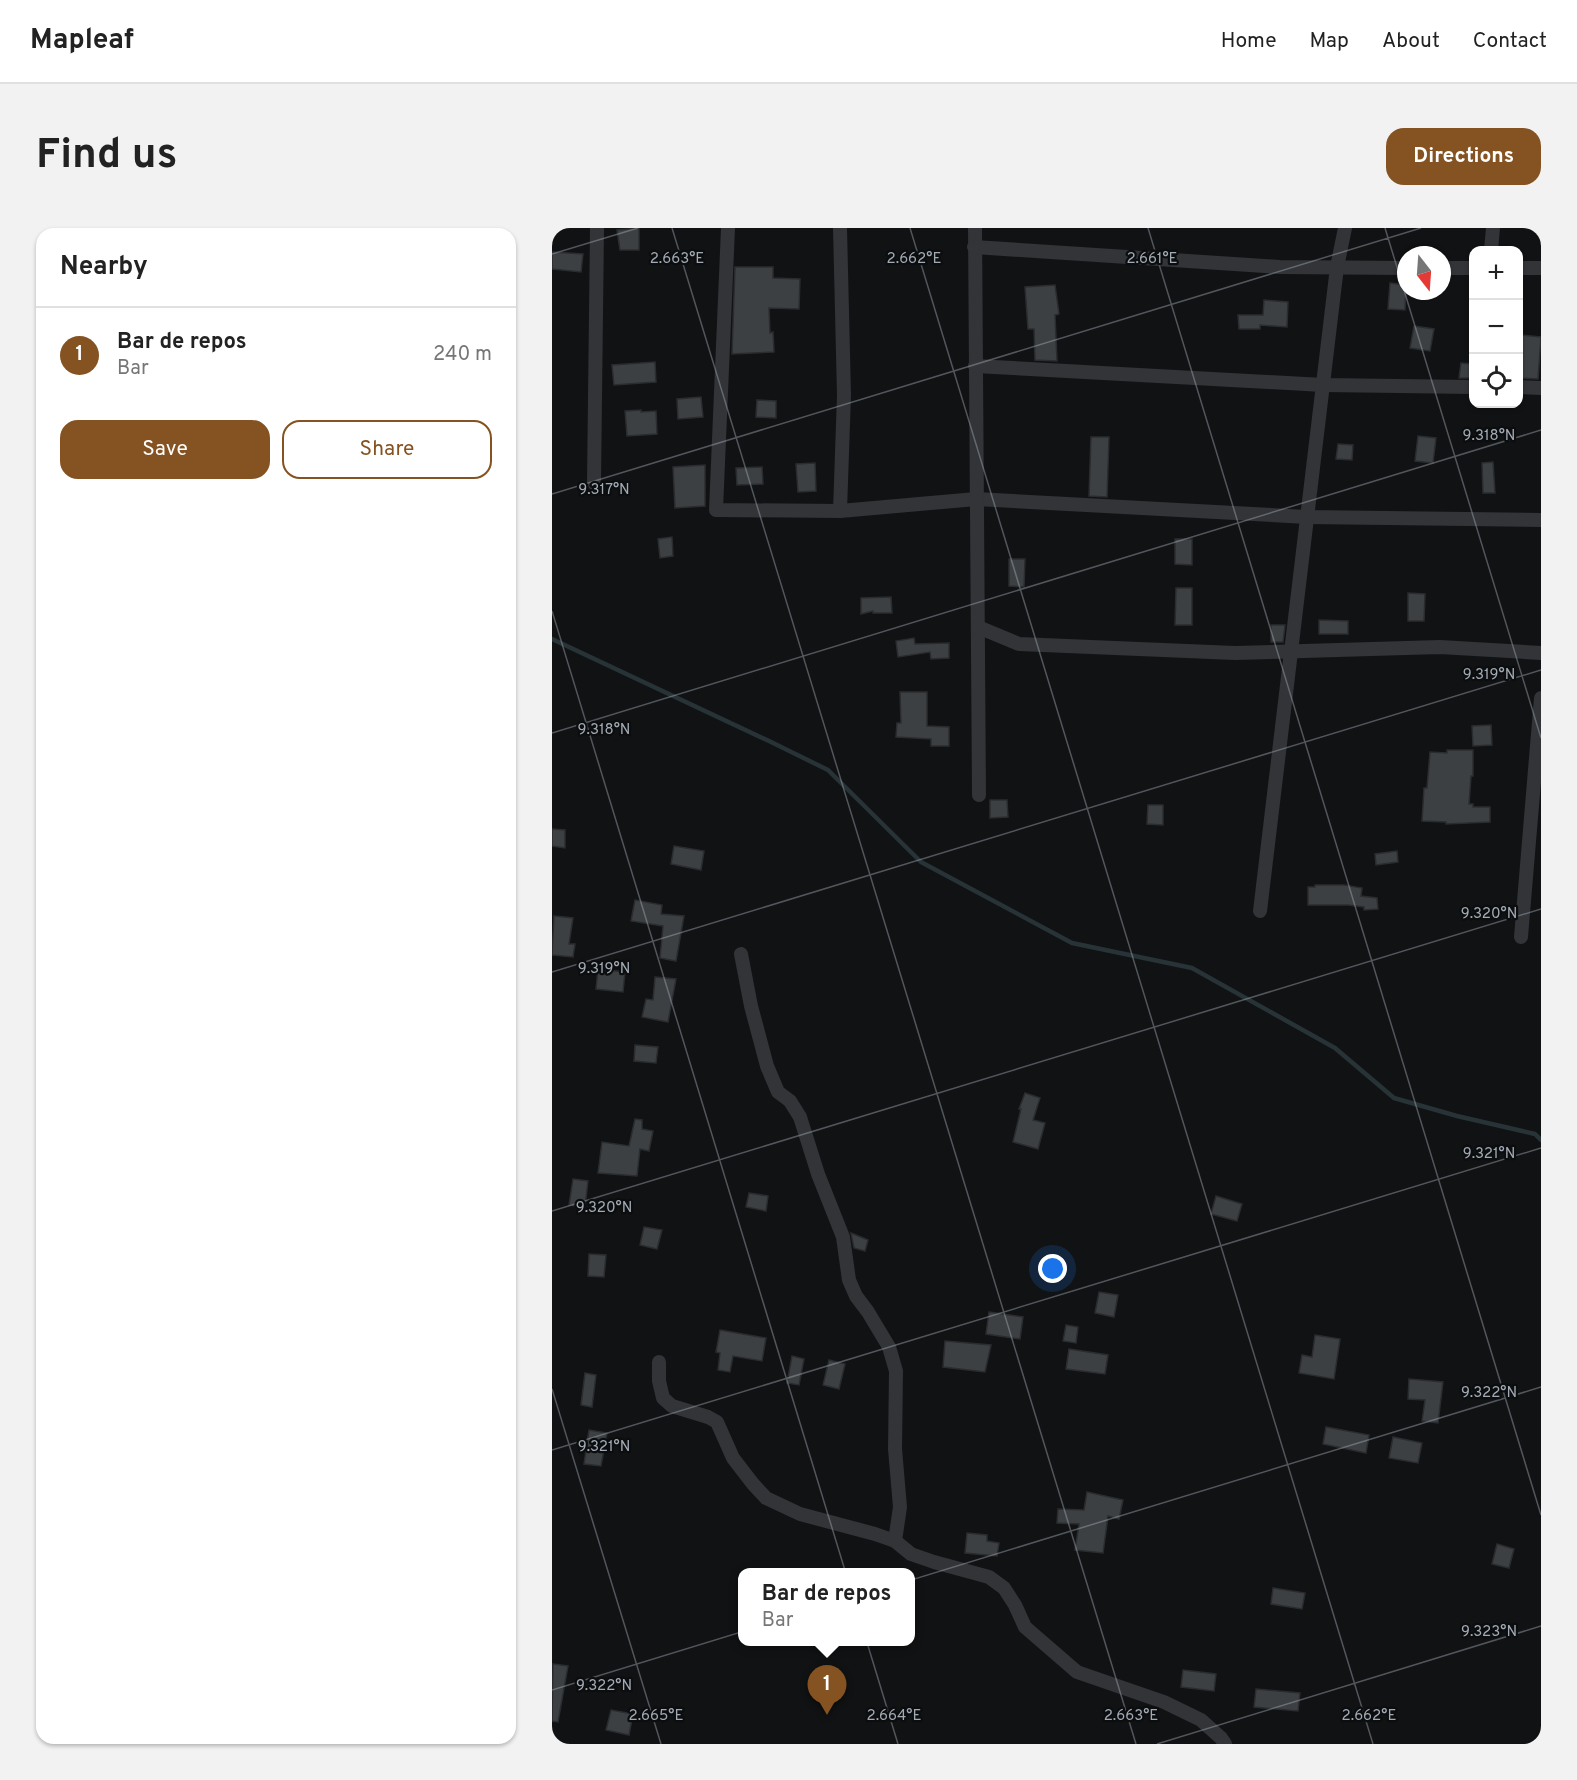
<!DOCTYPE html>
<meta charset="utf-8">
<style>
:root{--surface:#fff;--page:#f2f2f2;--text:#222;--muted:#767676;--line:#e0e0e0;--accent:#855221}
body{margin:0;font-family:Overpass,sans-serif;background:var(--page);color:var(--text)}
.controls{position:absolute;right:18px;top:18px;display:grid;overflow:hidden;border-radius:12px;box-shadow:0 2px 4px #0004}
.controls button{width:54px;height:54px;display:grid;place-items:center;padding:0;border:0;border-bottom:2px solid var(--line);background:var(--surface);color:var(--text);font:30px sans-serif}
.compass{position:absolute;left:845px;top:18px;width:54px;height:54px;border-radius:50%;background:var(--surface);box-shadow:0 2px 4px #0004;rotate:163deg}
.you{position:absolute;left:501px;top:1041px;width:21px;height:21px;margin:-15px;border:4px solid #fff;border-radius:50%;background:#1a73e8;box-shadow:0 0 0 9px #1a73e833}
.badge{display:grid;place-items:center;width:39px;height:39px;border-radius:50%;background:var(--accent);color:#fff;font-size:20px;font-weight:700}
.pin{position:absolute;translate:-50% -50px;filter:drop-shadow(0 2px 3px #0008)}
.pin::after{content:'';position:absolute;top:32px;width:21px;height:18px;background:inherit;clip-path:polygon(0 0,100% 0,50% 100%)}
.popup{position:absolute;left:186px;top:1340px;width:177px;height:78px;box-sizing:border-box;display:grid;place-content:center;border-radius:12px;background:var(--surface);filter:drop-shadow(0 2px 4px #0005);font-size:20px;white-space:nowrap;color:var(--muted)}
.popup b{font-size:22px;color:var(--text)}
.popup::after{content:'';position:absolute;left:50%;top:100%;margin-left:-12px;border:12px solid transparent;border-top-color:var(--surface)}
.list{margin:0;padding:0;list-style:none}
h2{display:flex;justify-content:space-between;align-items:center;height:78px;margin:0;padding:0 24px;font-size:26px}
h2 small{font-size:20px;font-weight:400;color:var(--muted)}
.list li{display:grid;grid-template-columns:39px 1fr auto;gap:18px;align-items:center;box-sizing:border-box;height:96px;padding:0 24px;border-top:2px solid var(--line)}
.list b{display:block;font-size:22px;white-space:nowrap}
.list p{margin:0;font-size:20px;white-space:nowrap;color:var(--muted)}
.list em{font-size:20px;font-style:normal;color:var(--muted)}
.actions{display:flex;gap:12px;padding:18px 24px}
.actions a{flex:1;padding:14px 0;border:2px solid var(--accent);border-radius:18px;text-align:center;font-size:21px;color:var(--accent)}
.actions .main{background:var(--accent);color:#fff}
.icon{flex:none;width:33px;height:33px;fill:none;stroke:currentColor;stroke-width:2;stroke-linecap:round;stroke-linejoin:round}
.map{position:relative;flex:none;width:989px;height:1516px;overflow:hidden;border-radius:18px}
header{display:flex;align-items:center;gap:36px;box-sizing:border-box;height:84px;padding:0 30px;background:var(--surface);border-bottom:2px solid var(--line)}
header strong{font-size:28px}
nav{display:flex;gap:33px;margin-inline-start:auto;font-size:21px}
.intro{display:flex;align-items:center;justify-content:space-between;box-sizing:border-box;height:144px;padding:0 36px}
h1{margin:0;font-size:42px}
.button{padding:15px 27px;border-radius:18px;background:var(--accent);color:#fff;font-size:21px;font-weight:700}
main{display:flex;gap:36px;padding:0 36px}
aside{flex:1;background:var(--surface);border-radius:18px;box-shadow:0 2px 4px #0004}
.map>svg:first-child{display:block}
.lines{fill:none;stroke-linecap:round;stroke-linejoin:round}
.stream{stroke:#273337;stroke-width:4.5}
.building{fill:#3d4043;stroke:#2b2c2f;stroke-width:1.5}
.street{stroke:#323438;stroke-width:14}
.ticks{fill:none;stroke:#a2abb5;stroke-width:1.5;stroke-opacity:0.45}
.ticks-label{font-size:15px;text-anchor:middle;fill:#a2abb5;stroke:#0c0d0e;stroke-width:4.5;stroke-linejoin:round;paint-order:stroke}
</style>
<header>
<strong>Mapleaf</strong>
<nav><a>Home</a><a>Map</a><a>About</a><a>Contact</a></nav>
</header>
<div class="intro"><h1>Find us</h1><a class="button">Directions</a></div>
<main>
<aside>
<h2>Nearby<small></small></h2>
<ul class="list">
<li><span class="badge">1</span><div><b>Bar de repos</b><p>Bar</p></div><em>240 m</em></li>
</ul>
<div class="actions"><a class="main">Save</a><a>Share</a></div>
</aside>
<div class="map">
<svg width="989" height="1516" viewBox="0 0 989 1516">
<rect width="100%" height="100%" fill="#111213"/>
<g class="lines">
<polyline class="stream" points="0,411 217,513 276,542 369,634 520,715 640,740 783,820 842,870 905,888 983,906 989,912"/>
</g>
<g class="building">
<polygon points="87,0 87,22 68,22 65,2"/>
<polygon points="0,24 31,26 29,44 0,41"/>
<polygon points="183,39 221,39 221,50 248,51 247,81 217,80 218,105 221,104 222,124 180,126"/>
<polygon points="838,55 854,57 853,82 836,81"/>
<polygon points="503,57 507,86 503,87 505,133 483,132 482,101 476,101 473,59"/>
<polygon points="712,72 736,74 735,99 708,97 708,101 687,101 686,87 711,87"/>
<polygon points="862,98 882,101 878,123 858,120"/>
<polygon points="969,107 989,109 986,151 966,150"/>
<polygon points="103,134 104,154 62,157 60,137"/>
<polygon points="909,135 921,136 921,150 907,150"/>
<polygon points="149,169 151,189 126,191 125,171"/>
<polygon points="205,172 224,173 224,190 204,189"/>
<polygon points="89,182 89,184 104,183 105,206 75,208 73,183"/>
<polygon points="866,208 884,210 881,235 863,233"/>
<polygon points="539,209 557,209 555,269 537,268"/>
<polygon points="786,216 801,217 800,232 784,231"/>
<polygon points="941,234 943,265 931,265 930,235"/>
<polygon points="263,235 264,263 246,264 244,236"/>
<polygon points="153,237 153,278 123,280 121,239"/>
<polygon points="210,239 211,256 185,257 184,240"/>
<polygon points="120,309 121,328 108,330 106,311"/>
<polygon points="623,311 640,311 640,337 623,336"/>
<polygon points="457,331 473,331 472,359 457,358"/>
<polygon points="624,360 640,360 640,397 623,397"/>
<polygon points="856,365 873,366 872,393 856,393"/>
<polygon points="339,369 340,385 321,385 321,383 309,386 309,370"/>
<polygon points="767,392 796,393 796,406 767,406"/>
<polygon points="719,397 733,397 731,414 719,414"/>
<polygon points="362,410 363,416 397,415 397,430 379,431 378,424 346,429 344,413"/>
<polygon points="348,464 375,464 375,498 397,499 397,518 379,518 379,511 344,509 345,495 349,495"/>
<polygon points="939,497 940,517 921,518 920,498"/>
<polygon points="895,522 921,522 921,548 919,548 917,576 921,576 921,579 938,579 938,594 894,596 894,594 870,593 872,560 875,560 878,524 895,525"/>
<polygon points="438,572 455,572 456,589 438,590"/>
<polygon points="596,577 611,577 611,597 595,596"/>
<polygon points="0,601 13,602 13,620 0,618"/>
<polygon points="122,618 152,623 149,642 119,636"/>
<polygon points="845,623 846,634 824,637 823,626"/>
<polygon points="763,657 792,657 810,660 809,668 825,670 826,681 812,682 812,679 796,677 756,677 756,659 763,659"/>
<polygon points="83,672 110,677 109,686 132,688 124,733 108,730 111,698 79,693"/>
<polygon points="2,688 21,690 17,716 23,716 21,729 0,727"/>
<polygon points="46,741 73,744 71,764 44,761"/>
<polygon points="103,749 124,751 116,794 90,789 94,771 101,772"/>
<polygon points="83,817 106,819 104,835 82,833"/>
<polygon points="473,865 488,870 481,892 493,895 486,921 461,914 469,881 467,881"/>
<polygon points="83,891 90,892 90,901 101,903 97,923 88,921 85,948 46,945 50,914 77,918"/>
<polygon points="21,951 36,953 33,979 17,977"/>
<polygon points="197,965 216,968 214,983 194,979"/>
<polygon points="664,968 690,976 685,993 659,986"/>
<polygon points="92,999 110,1002 105,1021 88,1017"/>
<polygon points="299,1005 316,1012 313,1023 302,1020"/>
<polygon points="37,1026 54,1027 52,1049 36,1048"/>
<polygon points="547,1064 566,1067 562,1089 543,1085"/>
<polygon points="437,1084 471,1089 468,1111 434,1106"/>
<polygon points="514,1097 526,1099 524,1115 511,1113"/>
<polygon points="168,1102 214,1110 210,1133 181,1128 178,1144 166,1142 168,1125 164,1124"/>
<polygon points="763,1107 788,1111 782,1151 747,1145 750,1127 760,1129"/>
<polygon points="393,1113 439,1117 433,1144 391,1139"/>
<polygon points="517,1121 556,1127 553,1146 514,1141"/>
<polygon points="240,1128 252,1131 247,1157 235,1155"/>
<polygon points="277,1132 293,1136 287,1161 271,1157"/>
<polygon points="33,1145 44,1147 40,1179 29,1177"/>
<polygon points="857,1151 891,1154 886,1195 870,1193 873,1172 856,1171"/>
<polygon points="774,1199 817,1207 814,1225 771,1216"/>
<polygon points="37,1202 55,1205 49,1238 32,1236"/>
<polygon points="841,1209 870,1215 866,1235 837,1230"/>
<polygon points="535,1264 571,1272 567,1291 556,1288 551,1325 523,1322 527,1296 505,1295 506,1281 532,1282"/>
<polygon points="415,1305 435,1307 435,1313 447,1315 445,1328 413,1325"/>
<polygon points="945,1316 962,1321 957,1340 940,1336"/>
<polygon points="721,1360 753,1365 750,1381 719,1376"/>
<polygon points="1,1436 16,1438 6,1494 0,1493"/>
<polygon points="631,1442 664,1446 662,1463 629,1459"/>
<polygon points="704,1461 748,1465 746,1483 702,1479"/>
<polygon points="59,1482 81,1486 77,1507 54,1502"/>
</g>
<g class="lines">
<g class="street">
<polyline points="176,0 164,282 288,283 424,271 755,289 989,292"/>
<polyline points="423,0 427,567"/>
<polyline points="422,19 728,39 854,40"/>
<polyline points="939,22 941,0"/>
<polyline points="890,40 921,40"/>
<polyline points="966,40 989,40"/>
<polyline points="423,138 771,157 921,159"/>
<polyline points="966,159 989,160"/>
<polyline points="42,255 45,0"/>
<polyline points="288,283 292,167 288,0"/>
<polyline points="426,399 467,416 683,425 888,419 989,425"/>
<polyline points="708,683 785,39 793,0"/>
<polyline points="969,709 989,470"/>
<polyline points="189,726 199,778 215,838 226,864 238,873 248,889 266,946 291,1009 297,1052 304,1068 316,1084 337,1119 344,1143 343,1221 348,1279 343,1313"/>
<polyline points="107,1134 107,1153 111,1170 120,1178 156,1189 165,1194 181,1230 201,1256 214,1270 248,1286 323,1306 343,1313 359,1326 382,1334 437,1349 452,1360 463,1377 473,1399 525,1444 612,1474 649,1492 669,1510 673,1516"/>
</g>
</g>
<path class="ticks" d="M120 0 584 1516M358 0 821 1516M596 0 989 1287M833 0 989 510M0 26 86 0M0 266 869 0M0 383 346 1516M0 505 989 202M0 744 989 442M0 983 989 681M0 1161 109 1516M0 1222 989 920M0 1462 989 1159M605 1516 989 1398"/>
<g class="ticks-label">
<text x="125" y="35">2.663°E</text>
<text x="362" y="35">2.662°E</text>
<text x="600" y="35">2.661°E</text>
<text x="937" y="212">9.318°N</text>
<text x="52" y="266">9.317°N</text>
<text x="937" y="451">9.319°N</text>
<text x="52" y="506">9.318°N</text>
<text x="937" y="690">9.320°N</text>
<text x="52" y="745">9.319°N</text>
<text x="937" y="930">9.321°N</text>
<text x="52" y="984">9.320°N</text>
<text x="937" y="1169">9.322°N</text>
<text x="52" y="1223">9.321°N</text>
<text x="937" y="1408">9.323°N</text>
<text x="52" y="1462">9.322°N</text>
<text x="104" y="1492">2.665°E</text>
<text x="342" y="1492">2.664°E</text>
<text x="579" y="1492">2.663°E</text>
<text x="817" y="1492">2.662°E</text>
</g>
</svg>
<div class="controls">
<button>+</button>
<button>−</button>
<button><svg class="icon" aria-label="locate" viewBox="0 0 24 24"><circle cx="12" cy="12" r="6"/><path d="M12 2v4M12 18v4M2 12h4M18 12h4"/></svg></button>
</div>
<svg class="compass" viewBox="-18 -18 36 36"><path d="M0-13l5 13h-10z" fill="#e53935"/><path d="M0 13l5-13h-10z" fill="#767676"/></svg>
<div class="you"></div>
<div class="pin badge" style="left:275px;top:1487px">1</div>
<div class="popup"><b>Bar de repos</b>Bar</div>
</div>
</main>
